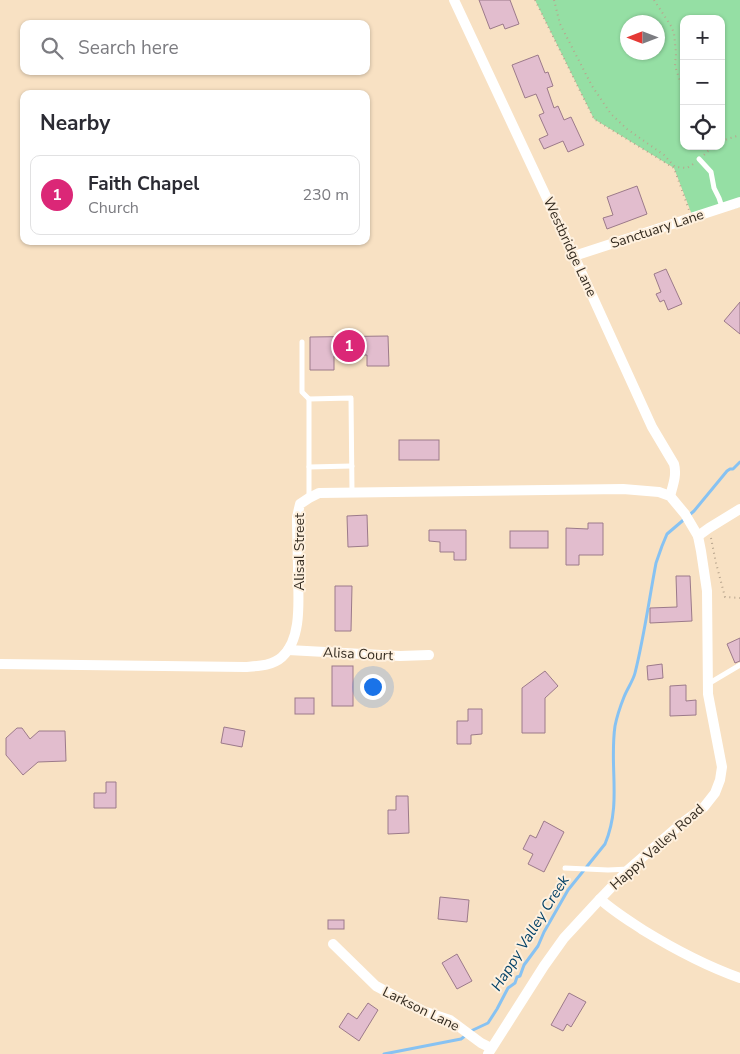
<!DOCTYPE html>
<meta charset="utf-8">
<style>
:root{--surface:#fff;--page:#f2f2f3;--text:#2b2b33;--muted:#7c7c81;--line:#e1e1e2;--accent:#db2777}
body{margin:0;font-family:"Nunito Sans",sans-serif;background:var(--page);color:var(--text)}
.controls{position:absolute;right:15px;top:15px;display:grid;overflow:hidden;border-radius:10px;box-shadow:0 1px 4px #0004}
.controls button{width:45px;height:45px;display:grid;place-items:center;padding:0;border:0;border-bottom:1px solid var(--line);background:var(--surface);color:var(--text);font:25px sans-serif}
.compass{position:absolute;left:620px;top:15px;width:45px;height:45px;border-radius:50%;background:var(--surface);box-shadow:0 1px 4px #0004;rotate:270deg}
.you{position:absolute;left:372px;top:686px;width:18px;height:18px;margin:-12px;border:4px solid #fff;border-radius:50%;background:#1a73e8;box-shadow:0 0 0 8px #1a73e833}
.badge{display:grid;place-items:center;width:32px;height:32px;border-radius:50%;background:var(--accent);color:#fff;font-size:16px;font-weight:700}
.pin{position:absolute;translate:-50% -50%;border:2px solid #fff;box-shadow:0 1px 5px #0006}
.list{margin:0;padding:0;list-style:none}
h2{display:flex;justify-content:space-between;align-items:center;height:65px;margin:0;padding:0 20px;font-size:21px}
h2 small{font-size:16px;font-weight:400;color:var(--muted)}
.list li{display:grid;grid-template-columns:32px 1fr auto;gap:15px;align-items:center;box-sizing:border-box;height:80px;margin:0 10px 10px;padding:0 10px;border:1px solid var(--line);border-radius:10px}
.list b{display:block;font-size:19px;white-space:nowrap}
.list p{margin:0;font-size:16px;white-space:nowrap;color:var(--muted)}
.list em{font-size:16px;font-style:normal;color:var(--muted)}
.icon{flex:none;width:28px;height:28px;fill:none;stroke:currentColor;stroke-width:2;stroke-linecap:round;stroke-linejoin:round}
.map{position:relative;flex:none;width:740px;height:1054px;overflow:hidden}
.search{position:absolute;background:var(--surface);box-shadow:0 1px 4px #0004;left:20px;top:20px;width:350px;height:55px;display:flex;align-items:center;gap:12px;box-sizing:border-box;padding:0 18px;border-radius:10px;color:var(--muted);font-size:19px}
.panel{position:absolute;background:var(--surface);box-shadow:0 1px 4px #0004;left:20px;top:90px;width:350px;height:155px;border-radius:10px}
.map>svg:first-child{display:block}
.green{fill:#95dfa4;fill-rule:evenodd}
.lines{fill:none;stroke-linecap:round;stroke-linejoin:round}
.stream{stroke:#87c2f2;stroke-width:3}
.building{fill:#e2bdce;stroke:#9c7a8a}
.path{stroke:#b8a58e;stroke-width:2;stroke-dasharray:1 4;stroke-linecap:butt}
.lane{stroke:#fff;stroke-width:5}
.street{stroke:#fff;stroke-width:10}
.labels{text-anchor:middle;dominant-baseline:central;stroke-width:4;stroke-linejoin:round;paint-order:stroke}
.street-label{font-size:14px;fill:#352c21;stroke:#fef0de}
.water-label{font-size:15px;font-style:italic;fill:#024167;stroke:#fef0de}
</style>
<div class="map">
<svg width="740" height="1054" viewBox="0 0 740 1054">
<rect width="100%" height="100%" fill="#f8e1c3"/>
<path class="green" d="M535 0H740V207L694 220 674 168 594 119ZM684 19H721V146H684ZM628 22H658V52H628Z"/>
<g class="lines">
<path class="stream" d="M384 1054 461 1039 473 1030 488 1023 497 1009 508 988 515 983 517 977 520 976 524 965 538 946 544 932 568 890 605 844C622 804 609 767 615 726 617 716 620 707 624 697 627 689 633 681 635 673 644 637 649 600 656 563L662 546 667 534 694 511 727 471 730 469H733L740 462"/>
</g>
<g class="building">
<polygon points="479,0 510,0 519,24 505,29 503,24 490,29"/>
<polygon points="538,55 545,73 548,72 553,86 547,88 554,108 558,106 564,120 571,117 584,145 568,152 563,141 544,149 539,139 548,135 539,115 544,113 536,94 525,98 512,65"/>
<polygon points="637,186 647,214 607,229 603,218 613,215 607,197"/>
<polygon points="666,269 682,304 668,310 664,300 660,302 656,294 661,292 654,274"/>
<polygon points="740,302 740,334 724,321"/>
<polygon points="388,336 389,366 367,366 367,355 334,356 334,370 310,370 310,337"/>
<rect x="399" y="440" width="40" height="20"/>
<polygon points="367,515 368,546 348,547 347,516"/>
<polygon points="588,523 603,523 603,555 579,555 579,565 566,565 566,528 588,529"/>
<polygon points="429,530 466,530 466,560 454,560 454,552 440,552 440,542 429,541"/>
<rect x="510" y="531" width="38" height="17"/>
<polygon points="676,576 690,576 692,621 650,623 650,608 677,607"/>
<polygon points="335,586 352,586 351,631 335,631"/>
<polygon points="740,638 740,661 735,663 727,644"/>
<polygon points="662,664 663,678 648,680 647,666"/>
<rect x="332" y="666" width="21" height="40"/>
<polygon points="545,671 558,686 545,698 545,733 522,733 522,688"/>
<polygon points="686,685 686,701 696,700 696,715 670,716 670,686"/>
<rect x="295" y="698" width="19" height="16"/>
<polygon points="468,709 482,709 482,734 471,735 471,744 457,744 457,721 468,721"/>
<polygon points="224,727 245,731 242,747 221,743"/>
<polygon points="17,728 22,728 30,739 39,731 65,731 66,761 38,762 23,775 6,755 6,738"/>
<polygon points="106,782 116,782 116,808 94,808 94,793 106,793"/>
<polygon points="396,796 408,796 409,833 388,834 388,810 396,810"/>
<polygon points="544,821 564,832 544,872 528,864 533,854 523,849 530,835 536,838"/>
<polygon points="440,897 469,900 467,922 438,919"/>
<rect x="328" y="920" width="16" height="9"/>
<polygon points="457,954 472,981 457,989 442,963"/>
<polygon points="569,993 586,1002 571,1027 567,1024 563,1031 551,1025"/>
<polygon points="368,1003 378,1010 359,1041 339,1027 348,1013 357,1019"/>
</g>
<g class="lines">
<g class="path">
<polyline points="535,0 594,119 674,168 689,210"/>
<polyline points="554,0 560,24 592,86 611,114 627,129 664,155 675,167 687,168 695,163"/>
<polyline points="654,0 671,26 674,33 676,53 675,66 684,93"/>
<polyline points="721,141 740,135"/>
<polyline points="704,155 713,146"/>
<polyline points="711,538 716,563 725,597 740,598"/>
</g>
<g class="lane">
<polyline points="699,159 711,172 714,188 719,198 722,207"/>
<polyline points="302,342 302,392 309,399"/>
<polyline points="309,467 352,466"/>
<polyline points="309,497 309,399 351,398 352,492"/>
<polyline points="708,684 740,665"/>
<polyline points="565,868 608,870 629,869"/>
</g>
<g class="street">
<path d="M454 0 574 256 652 427 674 464C677 475 673 485 670 496"/>
<polyline points="574,256 740,202"/>
<polyline points="698,536 709,528 740,509"/>
<polyline points="288,650 400,656 429,655"/>
<path d="M0 664 245 667C257 666 272 666 282 657 303 638 298 597 298 572 298 554 297 536 297 517L300 504 309 498 319 493 623 489 659 492 670 496 685 514 698 536 701 551 707 591 708 694 722 767 720 780 715 793 704 807 682 823 629 869 600 899 564 938 544 966 488 1054"/>
<path d="M600 899C613 911 628 920 643 930 674 949 706 966 740 978"/>
<polyline points="333,944 376,986 423,1011 450,1020 481,1043 491,1048"/>
</g>
</g>
<g class="labels">
<g class="street-label">
<text transform="translate(657 229) rotate(-18)">Sanctuary Lane</text>
<text transform="translate(570 247) rotate(65)">Westbridge Lane</text>
<text transform="translate(299 552) rotate(-90)">Alisal Street</text>
<text transform="translate(358 654) rotate(3)">Alisa Court</text>
<text transform="translate(657 847) rotate(-42)">Happy Valley Road</text>
<text transform="translate(421 1009) rotate(26)">Larkson Lane</text>
</g>
<g class="water-label">
<text transform="translate(530 933) rotate(-58)">Happy Valley Creek</text>
</g>
</g>
</svg>
<div class="controls">
<button>+</button>
<button>−</button>
<button><svg class="icon" aria-label="locate" viewBox="0 0 24 24"><circle cx="12" cy="12" r="6"/><path d="M12 2v4M12 18v4M2 12h4M18 12h4"/></svg></button>
</div>
<svg class="compass" viewBox="-18 -18 36 36"><path d="M0-13l5 13h-10z" fill="#e53935"/><path d="M0 13l5-13h-10z" fill="#7c7c81"/></svg>
<div class="you"></div>
<div class="pin badge" style="left:349px;top:346px">1</div>
<div class="search"><svg class="icon" aria-label="search" viewBox="0 0 24 24"><circle cx="10" cy="10" r="6"/><path d="M15 15l6 6"/></svg>Search here</div>
<section class="panel">
<h2>Nearby<small></small></h2>
<ul class="list">
<li><span class="badge">1</span><div><b>Faith Chapel</b><p>Church</p></div><em>230 m</em></li>
</ul>
</section>
</div>
